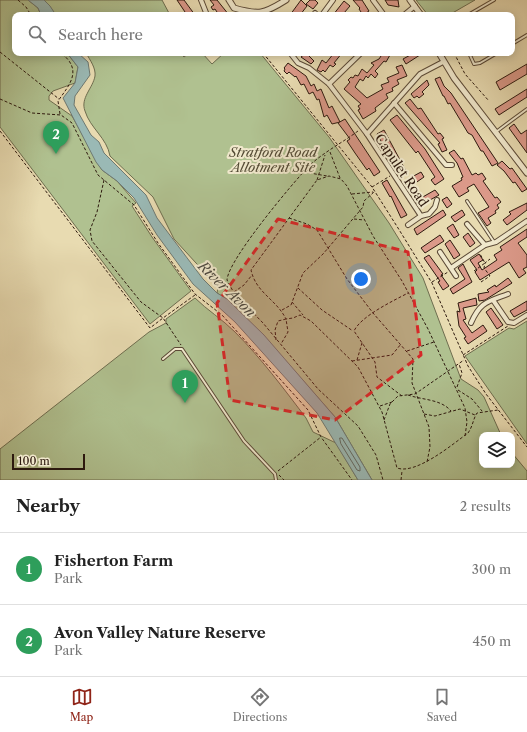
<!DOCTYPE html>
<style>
:root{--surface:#fff;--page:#f6f6f6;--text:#222;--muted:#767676;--line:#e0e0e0;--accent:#8f2418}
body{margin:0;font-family:"Libre Caslon Text",serif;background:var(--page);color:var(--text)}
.controls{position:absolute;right:12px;bottom:12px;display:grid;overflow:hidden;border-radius:8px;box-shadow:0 2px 10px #0003}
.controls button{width:36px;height:36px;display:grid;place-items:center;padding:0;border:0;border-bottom:1px solid var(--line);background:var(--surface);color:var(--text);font:20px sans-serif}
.scale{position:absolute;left:12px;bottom:10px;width:73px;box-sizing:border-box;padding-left:4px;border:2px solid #2d190e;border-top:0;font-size:11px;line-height:14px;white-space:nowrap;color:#2d190e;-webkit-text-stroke:3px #f0e8cc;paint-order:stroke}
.you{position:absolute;left:361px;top:279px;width:14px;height:14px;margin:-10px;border:3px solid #fff;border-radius:50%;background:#1a73e8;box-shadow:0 0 0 6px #1a73e833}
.badge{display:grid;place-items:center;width:26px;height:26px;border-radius:50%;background:var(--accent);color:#fff;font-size:13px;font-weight:700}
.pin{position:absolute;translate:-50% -33px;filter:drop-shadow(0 1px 2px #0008)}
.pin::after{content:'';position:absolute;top:21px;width:14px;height:12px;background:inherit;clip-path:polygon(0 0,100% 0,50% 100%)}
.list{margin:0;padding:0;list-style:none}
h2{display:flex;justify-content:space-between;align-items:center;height:52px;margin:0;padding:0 16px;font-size:17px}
h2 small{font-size:13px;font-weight:400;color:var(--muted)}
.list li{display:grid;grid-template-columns:26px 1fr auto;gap:12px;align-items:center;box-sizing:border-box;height:72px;padding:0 16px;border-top:1px solid var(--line)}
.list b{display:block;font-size:15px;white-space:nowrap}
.list p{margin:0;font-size:13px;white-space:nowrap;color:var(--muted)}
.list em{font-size:13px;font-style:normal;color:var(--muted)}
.icon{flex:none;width:22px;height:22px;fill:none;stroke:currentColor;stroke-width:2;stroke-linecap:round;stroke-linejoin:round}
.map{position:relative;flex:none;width:527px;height:480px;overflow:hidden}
.search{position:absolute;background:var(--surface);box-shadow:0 2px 10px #0003;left:12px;right:12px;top:12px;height:44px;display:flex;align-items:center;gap:10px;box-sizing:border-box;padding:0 14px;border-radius:8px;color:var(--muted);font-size:15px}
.sheet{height:196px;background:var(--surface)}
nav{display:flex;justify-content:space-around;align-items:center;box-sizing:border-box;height:56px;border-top:1px solid var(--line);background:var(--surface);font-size:11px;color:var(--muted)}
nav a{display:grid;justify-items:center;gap:2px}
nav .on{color:var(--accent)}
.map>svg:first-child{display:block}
.green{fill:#b0c190;stroke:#6e6d4f}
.water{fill:#9ab9b5;stroke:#6e7972}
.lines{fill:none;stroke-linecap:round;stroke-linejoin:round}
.shore{stroke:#646962;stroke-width:1}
.building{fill:#db9989;stroke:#2d190e}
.service-casing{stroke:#5c4a37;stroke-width:4}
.minor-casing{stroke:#5c4a37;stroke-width:6}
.tertiary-casing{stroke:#5c4a37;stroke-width:7}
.path{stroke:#2d190e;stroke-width:1;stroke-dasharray:3 2;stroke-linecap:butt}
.service{stroke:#f0e8cc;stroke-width:2}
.minor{stroke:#f0e8cc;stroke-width:4}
.tertiary{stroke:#f0e8cc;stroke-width:5}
.marked{fill:#d62828;fill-opacity:0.2;stroke:#d62828;stroke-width:3;stroke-dasharray:8 5;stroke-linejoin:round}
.labels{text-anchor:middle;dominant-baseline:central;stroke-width:4;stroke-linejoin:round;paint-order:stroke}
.park-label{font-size:13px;font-style:italic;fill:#544b35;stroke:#f0e8cc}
.street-label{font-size:13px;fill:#2d190e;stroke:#f0e8cc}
.water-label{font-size:14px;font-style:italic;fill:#4e4940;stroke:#f0e8cc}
</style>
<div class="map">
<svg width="527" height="480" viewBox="0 0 527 480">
<rect width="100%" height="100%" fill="#e8dbb1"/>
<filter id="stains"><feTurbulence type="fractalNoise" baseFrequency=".005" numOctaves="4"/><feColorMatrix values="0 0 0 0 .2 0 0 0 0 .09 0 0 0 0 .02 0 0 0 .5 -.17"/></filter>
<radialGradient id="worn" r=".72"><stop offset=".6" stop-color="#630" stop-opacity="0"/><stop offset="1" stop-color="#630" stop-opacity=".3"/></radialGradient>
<g class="green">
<polygon points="0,0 28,0 38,8 41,15 15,15 15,53 67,53 78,67 75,83 53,91 49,96 49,100 72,116 102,170 117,181 136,203 132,206 152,237 191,291 150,324 0,127"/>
<polygon points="44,0 162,0 170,15 56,15"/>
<polygon points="416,0 475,0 449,15 428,15"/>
<path d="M86 53H180L184 57 189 53H202L212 64 224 53H260L329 137 389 223 423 278 461 379 478 390 484 397 501 435H482V465H512V453L527 471V480H372L335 417 263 335 227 299 217 293 218 287 174 239 153 197 110 156C107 138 90 128 85 111 80 98 93 88 95 76 96 68 90 60 86 53Z"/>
<path d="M195 298C207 310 222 319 235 332 261 358 284 389 306 418L313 432 336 443 358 480H0V449L149 332 166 323V319Z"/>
<polygon points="527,321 527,444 465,356 509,328 514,329"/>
</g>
<g class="water">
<polygon points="28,0 44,0 50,6 56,15 41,15 38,8"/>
<polygon points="67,53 78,53 88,62 90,75 75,96 74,105 91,135 99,142 104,153 146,195 157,218 203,279 217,293 227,299 264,335 335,417 372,480 358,480 317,413 235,322 193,284 157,235 134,198 117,181 102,170 96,162 63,98 75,83 78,67"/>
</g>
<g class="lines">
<polygon class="shore" points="340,438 342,438 360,467 360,471 357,470 341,444"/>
</g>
<g class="building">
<polygon points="177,0 184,0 195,15 187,15"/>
<polygon points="210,0 217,0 229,15 219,15 215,9 213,10 211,7 214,5"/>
<polygon points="301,0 307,6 300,15 290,15"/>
<polygon points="310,0 315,0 318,3 313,9 306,4"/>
<polygon points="353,0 362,0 369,11 363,15 359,9 360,8"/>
<polygon points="385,0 398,0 399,7 388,5"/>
<polygon points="344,1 350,6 344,13 347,15 333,15"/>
<polygon points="306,53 314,61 311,64 301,57"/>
<polygon points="334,53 342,53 334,63 336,64 333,67 330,65 325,72 323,70 321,72 317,70 322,60 326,63"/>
<polygon points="383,53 390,55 386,62 384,61 377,69 375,71 378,74 375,78 371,74 368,78 366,76 363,81 360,79 355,87 367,98 383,89 381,85 389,82 387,78 399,73 396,67 402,65 407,76 397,80 399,84 392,88 393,91 386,94 388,98 375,108 376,111 363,119 358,110 360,109 358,106 361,104 344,89 350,82 348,80 351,77 353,78 355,75 358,76 362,69 367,73 374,65 371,63 379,59"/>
<polygon points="414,53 423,53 406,64 403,59"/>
<polygon points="288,63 306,76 311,86 314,84 317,91 321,89 329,108 332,106 340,122 332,124 327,115 324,117 319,99 317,100 313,92 309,94 304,84 301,85 296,76 295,77 289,72 287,74 284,71 285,69 284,68"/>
<polygon points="527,64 527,74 500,90 496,82"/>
<polygon points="440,77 444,86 451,93 498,163 492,166 483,151 481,151 472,135 468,133 450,103 448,104 444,96 443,96 435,79"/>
<polygon points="427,80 429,85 422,92 424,94 419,98 417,96 414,98 411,94"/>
<polygon points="527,89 527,97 499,115 495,109"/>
<polygon points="410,99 418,109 421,108 438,134 440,133 444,138 442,139 447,150 442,152 438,144 440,143 405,103"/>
<polygon points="397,115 425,149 444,179 435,185 431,180 435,177 418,151 416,153 390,120"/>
<polygon points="345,119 380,172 374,176 369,168 367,170 355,153 347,141 350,139 338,123"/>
<polygon points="514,124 521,134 527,130 527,153 509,128"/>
<polygon points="384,130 407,173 401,176 377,134"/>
<polygon points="454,150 461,159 463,158 472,175 476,173 478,175 482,173 486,179 483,181 495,198 497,197 501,202 497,205 499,208 495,211 496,213 488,218 491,223 487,226 478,213 489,207 474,184 467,188 469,191 459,197 452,186 462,180 461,178 463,177 457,163 449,153"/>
<polygon points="502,161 510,169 512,168 527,189 522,192 515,182 513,183 504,171 497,165"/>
<polygon points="421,172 424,177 414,184 410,178"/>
<polygon points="387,180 407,215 401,218 391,196 390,197 382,183"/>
<polygon points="435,190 439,195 430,200 429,198 418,205 413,198 418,194 421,198"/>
<polygon points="447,197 452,204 447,208 442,200"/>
<polygon points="527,203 527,210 507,225 503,220 511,214 509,212"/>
<polygon points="443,210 446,215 417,235 414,229"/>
<polygon points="462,210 465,215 455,222 451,217"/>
<polygon points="453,224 459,235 454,238 447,228"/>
<polygon points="527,229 527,237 518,243 527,255 527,267 523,269 526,273 519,278 509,262 480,280 475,272 477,270 470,260 479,254 483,260 478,263 482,270 497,260 494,255 502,250 500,247"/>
<polygon points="468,233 475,243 470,247 463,237"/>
<polygon points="440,235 444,241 425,253 421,248"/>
<polygon points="450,240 460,255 454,259 445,244"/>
<polygon points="429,255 443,274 441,275 449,286 443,290 438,282 440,281 424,258"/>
<polygon points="463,264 472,282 453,294 450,289 465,279 458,268"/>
<polygon points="508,278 512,283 485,300 479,301 478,294 489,292 487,290 495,285 496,287"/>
<polygon points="476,298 477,305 463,308 466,319 463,320 472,333 483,325 487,331 468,344 464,338 466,337 459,326 457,311 460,312 458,303"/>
<polygon points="527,301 527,310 514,317 510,311"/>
<polygon points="491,308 503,325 497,329 486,312"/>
</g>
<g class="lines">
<g class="service-casing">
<g id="service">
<polyline points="468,15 494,0"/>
<polyline points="512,44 527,35"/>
<polyline points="469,53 474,64 480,63 497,53"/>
<polyline points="496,132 527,109"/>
<polyline points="467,201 494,242"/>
<polyline points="163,359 175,349 182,349 244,441 275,474 276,480"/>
</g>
</g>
<g class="minor-casing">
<g id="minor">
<polyline points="201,0 207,15"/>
<polyline points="373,0 384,15"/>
<polyline points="315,13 317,15"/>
<polyline points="322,15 333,0"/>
<polyline points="404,15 415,6"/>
<polyline points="291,54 298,63 309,68 329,84 367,134 421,216 429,214 435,207 437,200"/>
<polyline points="329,84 361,53"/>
<polyline points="394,103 446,165 452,165"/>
<polyline points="367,134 420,74 443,62"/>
<polyline points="467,224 485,245"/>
<polyline points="408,225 421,216"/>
<polyline points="440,252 456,276"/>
<polyline points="451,268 485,245 496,242 527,221"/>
<polyline points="493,300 508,322 514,323 527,315"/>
<path d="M471 323C480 302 487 302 508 294"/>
</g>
</g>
<g class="tertiary-casing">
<g id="tertiary">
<path d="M229 0 234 8C259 15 264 14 286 0"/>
<polyline points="410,0 421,15"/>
<polyline points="439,53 454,78 527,173"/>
</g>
</g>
<g class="path">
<polyline points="18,0 26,7 31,15"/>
<polyline points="0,52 59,99"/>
<polyline points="263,53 372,187 398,228 432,283 468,366 486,394 527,447"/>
<polyline points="454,53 465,74 489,101"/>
<polyline points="0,99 32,113 61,115 72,123 98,175 134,205 158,243 195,294 222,315 308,410 321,437 352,480"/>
<path d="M60 114 58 101C70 84 83 70 61 53"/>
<polyline points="0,131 150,328 163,318 181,345"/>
<path d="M358 131C342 143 322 153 308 167 292 184 228 260 227 280L234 293 263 323 318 389 358 426 376 455 383 480"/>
<polyline points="330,152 340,178"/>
<polyline points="304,172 327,176"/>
<polyline points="104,180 97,212 90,230 92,241 141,302 163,318 195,295"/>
<polyline points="317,180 325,155"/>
<polyline points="372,187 390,176"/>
<polyline points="352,194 373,192"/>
<polyline points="289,218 307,224 317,230 347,279 373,313 413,359 412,383 429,427 430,447 427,462"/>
<polyline points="354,219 364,220"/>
<polyline points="474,271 485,263 480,254"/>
<polyline points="432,282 448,272"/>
<polyline points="481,282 490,276 484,268 485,263 490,259"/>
<polyline points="298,288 322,310 353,331"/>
<polyline points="234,292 244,285 252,275"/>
<polyline points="292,302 303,315"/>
<polyline points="282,310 291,305 303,273 323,254 363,207 364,201 374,192"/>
<polyline points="276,340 275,330 278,321 286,319 288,332 281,344"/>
<polyline points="407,351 434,342"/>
<polyline points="463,355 508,326"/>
<polyline points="357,360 362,343"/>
<polyline points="352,361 392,355 401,344"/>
<polyline points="457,387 462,373 459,364"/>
<polyline points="458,390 472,399 482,411"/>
<path d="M408 395C422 400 441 399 451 411"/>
<path d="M402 396 377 377 375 362 354 331C361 316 393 301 408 293"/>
<polyline points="380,406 392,402"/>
<polyline points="424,414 435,416 460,409 475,415"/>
<polyline points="384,420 390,404 398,396 415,394 464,360"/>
<path d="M465 436 467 422 465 408 428 329 402 281 373 236 347 186 341 179 329 176 317 180 251 270C256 293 276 299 286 319L293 318 300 315 311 321 358 367 382 412 397 468C416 475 453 444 468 433 473 426 473 419 477 413L498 410"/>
<polyline points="278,471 321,437"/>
<polyline points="279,475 284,480"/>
<polyline points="401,480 402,471"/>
</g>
<use href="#service" class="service"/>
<use href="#minor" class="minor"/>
<use href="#tertiary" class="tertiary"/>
</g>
<path class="marked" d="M278 219 408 252 421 355 335 420 230 400 217 303Z"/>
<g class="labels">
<g class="park-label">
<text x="273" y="152">Stratford Road<tspan x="273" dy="15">Allotment Site</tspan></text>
</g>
<g class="street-label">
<text transform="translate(402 170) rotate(56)">Capulet Road</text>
</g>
<g class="water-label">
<text transform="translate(227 289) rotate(44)">River Avon</text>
</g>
</g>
<rect width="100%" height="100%" filter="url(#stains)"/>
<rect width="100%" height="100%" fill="url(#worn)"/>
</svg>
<div class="controls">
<button><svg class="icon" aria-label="layers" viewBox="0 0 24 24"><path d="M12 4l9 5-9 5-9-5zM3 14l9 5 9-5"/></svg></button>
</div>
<div class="scale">100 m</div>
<div class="you"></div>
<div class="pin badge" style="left:185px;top:403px;background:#2e9e5b">1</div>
<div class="pin badge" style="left:56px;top:154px;background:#2e9e5b">2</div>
<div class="search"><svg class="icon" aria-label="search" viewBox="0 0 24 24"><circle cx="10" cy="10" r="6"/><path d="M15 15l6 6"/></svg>Search here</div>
</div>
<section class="sheet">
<h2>Nearby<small>2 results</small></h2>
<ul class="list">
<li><span class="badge" style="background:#2e9e5b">1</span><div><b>Fisherton Farm</b><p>Park</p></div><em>300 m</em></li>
<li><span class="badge" style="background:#2e9e5b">2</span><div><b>Avon Valley Nature Reserve</b><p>Park</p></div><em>450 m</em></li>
</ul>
</section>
<nav>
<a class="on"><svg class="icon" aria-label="map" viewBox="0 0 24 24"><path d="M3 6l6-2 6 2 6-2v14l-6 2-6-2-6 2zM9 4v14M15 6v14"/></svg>Map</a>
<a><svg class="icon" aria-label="directions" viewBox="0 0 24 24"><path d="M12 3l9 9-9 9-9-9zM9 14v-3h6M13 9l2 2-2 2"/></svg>Directions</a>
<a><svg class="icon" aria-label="saved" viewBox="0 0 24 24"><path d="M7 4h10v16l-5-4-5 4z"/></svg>Saved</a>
</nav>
